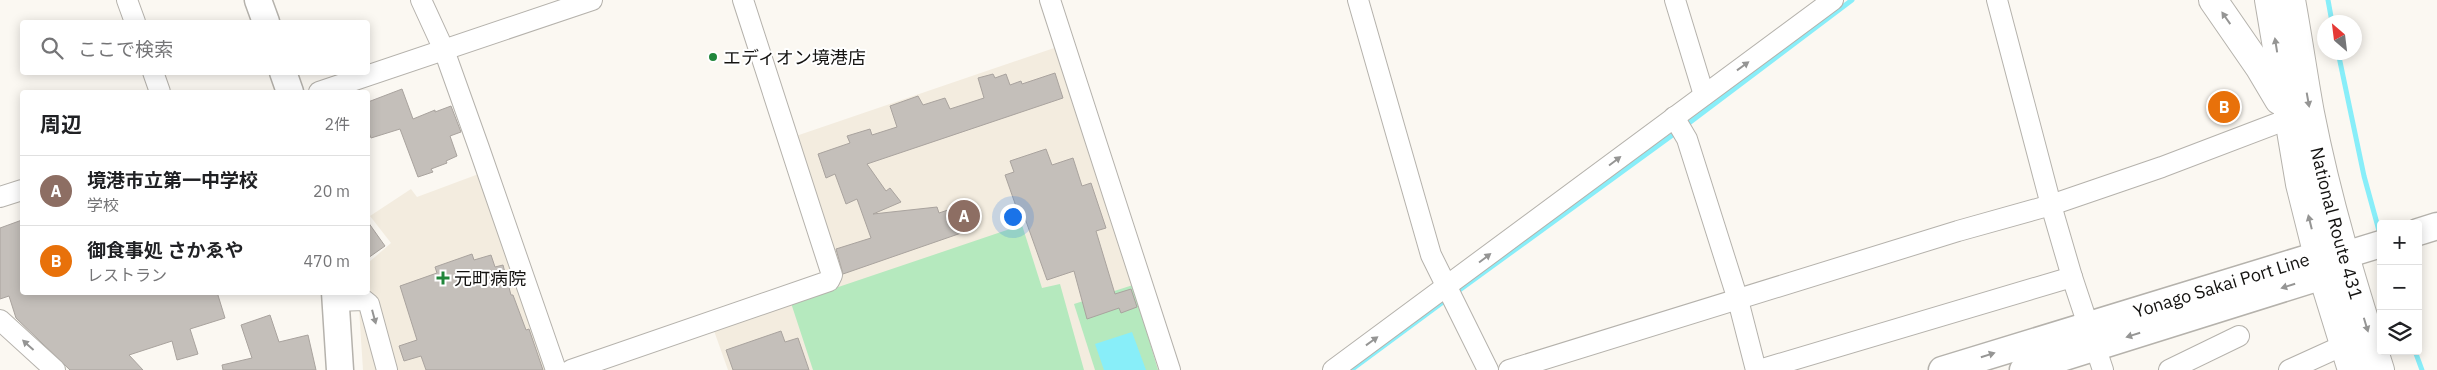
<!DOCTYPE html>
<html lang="ja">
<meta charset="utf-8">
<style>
:root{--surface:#fff;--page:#f2f2f2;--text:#202124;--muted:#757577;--line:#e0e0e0;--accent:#20863b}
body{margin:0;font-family:"IBM Plex Sans","Noto Sans JP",sans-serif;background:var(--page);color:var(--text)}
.controls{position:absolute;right:15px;bottom:15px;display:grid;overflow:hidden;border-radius:5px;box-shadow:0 2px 12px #0003}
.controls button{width:45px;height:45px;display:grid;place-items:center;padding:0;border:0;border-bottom:1px solid var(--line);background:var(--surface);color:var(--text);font:25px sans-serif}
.compass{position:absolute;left:2317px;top:15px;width:45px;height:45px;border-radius:50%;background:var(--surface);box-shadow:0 2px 12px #0003;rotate:332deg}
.you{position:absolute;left:1012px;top:216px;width:18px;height:18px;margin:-12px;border:4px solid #fff;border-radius:50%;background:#1a73e8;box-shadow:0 0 0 8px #1a73e833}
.badge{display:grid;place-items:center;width:32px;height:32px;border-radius:50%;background:var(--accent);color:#fff;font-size:16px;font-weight:700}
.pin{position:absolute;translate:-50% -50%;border:2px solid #fff;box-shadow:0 1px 5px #0006}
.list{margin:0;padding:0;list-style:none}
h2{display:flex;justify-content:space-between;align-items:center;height:65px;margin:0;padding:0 20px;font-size:21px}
h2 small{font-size:16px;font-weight:400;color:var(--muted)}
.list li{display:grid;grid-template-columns:32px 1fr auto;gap:15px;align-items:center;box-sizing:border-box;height:70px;padding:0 20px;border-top:1px solid var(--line)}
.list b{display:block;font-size:19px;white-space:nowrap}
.list p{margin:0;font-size:16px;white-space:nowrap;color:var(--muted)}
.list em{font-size:16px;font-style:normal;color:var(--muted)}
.icon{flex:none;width:28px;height:28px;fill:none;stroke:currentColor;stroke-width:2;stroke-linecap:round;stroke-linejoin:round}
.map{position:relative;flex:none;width:2437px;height:370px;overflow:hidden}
.search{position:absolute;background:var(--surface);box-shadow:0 2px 12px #0003;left:20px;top:20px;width:350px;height:55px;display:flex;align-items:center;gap:12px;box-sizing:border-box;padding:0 18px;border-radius:5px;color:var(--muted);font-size:19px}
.panel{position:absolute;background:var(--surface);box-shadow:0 2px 12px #0003;left:20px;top:90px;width:350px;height:205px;border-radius:5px}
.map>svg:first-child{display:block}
.built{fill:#f3ecdf}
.green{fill:#b5e9be}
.water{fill:#88eef9}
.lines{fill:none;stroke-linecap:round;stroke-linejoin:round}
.stream{stroke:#88eef9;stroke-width:5}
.building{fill:#c4bfba;stroke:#a9a39e}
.minor-casing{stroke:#b5b2ac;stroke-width:22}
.major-casing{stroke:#b5b2ac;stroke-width:29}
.highway-casing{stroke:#b5b2ac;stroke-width:30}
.minor{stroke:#fff;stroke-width:20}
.major{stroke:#fff;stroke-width:26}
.highway{stroke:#fff;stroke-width:28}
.oneway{fill:#959594}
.poi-dot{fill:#20863b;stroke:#fff;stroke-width:2}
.labels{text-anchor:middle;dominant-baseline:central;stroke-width:4;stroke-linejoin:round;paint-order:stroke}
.poi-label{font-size:18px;fill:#141311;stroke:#fff;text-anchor:start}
.street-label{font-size:18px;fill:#141311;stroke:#fff}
</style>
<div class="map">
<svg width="2437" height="370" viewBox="0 0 2437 370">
<rect width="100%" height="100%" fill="#fbf8f2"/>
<g class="built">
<polygon points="1060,46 1161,370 728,370 713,328 837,281 796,136"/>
<polygon points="484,172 550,370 363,370 358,293 368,292 368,263 391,243 370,216 411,189 417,197"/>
</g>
<g class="green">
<polygon points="1022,225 1042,288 1060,284 1084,370 813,370 791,303"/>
<polygon points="1133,285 1158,370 1095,370 1074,304"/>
</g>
<polygon class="water" points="1132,332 1146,370 1104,370 1095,344"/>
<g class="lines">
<g class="stream">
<polyline points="2328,0 2332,22"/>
<polyline points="2338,52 2364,176 2381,238"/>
<polyline points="1685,126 1852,0"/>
<polyline points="1454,294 1678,131"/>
<polyline points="2415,351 2422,370"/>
<polyline points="1351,370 1447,299"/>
</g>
</g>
<g class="building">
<polygon points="1055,73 1063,98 867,164 886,191 890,188 901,202 873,214 937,207 939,213 960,206 967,231 843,274 836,249 871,238 857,199 846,204 835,174 826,178 818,154 850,143 847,136 870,129 872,135 897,127 890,106 918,96 923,105 945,98 950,109 984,98 978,78 993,74 995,78 1006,74 1010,85 1021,81 1022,84"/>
<polygon points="402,89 413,119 435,110 435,112 451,106 461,132 450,136 457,156 446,161 447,163 431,169 433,172 418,177 400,129 371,138 368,130 368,102"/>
<polygon points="1046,149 1052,165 1073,158 1082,186 1091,183 1106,228 1096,231 1115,294 1131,289 1137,307 1121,313 1119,308 1087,319 1074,271 1047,280 1022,210 1018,212 1005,175 1014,172 1010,161"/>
<polygon points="22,220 22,292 217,292 225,318 190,329 198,354 177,360 172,341 129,355 143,370 70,370 16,318 9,296 0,299 0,228"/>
<polygon points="368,222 385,246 368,258"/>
<polygon points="472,254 474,260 491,255 495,267 503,265 511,295 513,295 526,330 529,329 543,370 426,370 421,356 404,361 399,346 417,340 400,286 437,273 435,267"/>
<polygon points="270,315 279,342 308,335 316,370 223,370 222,365 252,358 241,325"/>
<polygon points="781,331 785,342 798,338 809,370 733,370 726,350"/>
</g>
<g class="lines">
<g class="minor-casing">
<g id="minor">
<polyline points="127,0 135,22"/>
<polyline points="421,0 444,50 479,148 556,370"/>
<polyline points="1050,0 1170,370"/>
<polyline points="1358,0 1431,255 1488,370"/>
<polyline points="1675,0 1704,95"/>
<polyline points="1997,0 2051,205 2072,277 2103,370"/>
<polyline points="153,72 160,92"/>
<polyline points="319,92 592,0"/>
<polyline points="1674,117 1687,139 1738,300 1756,370"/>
<polyline points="0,197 22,190"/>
<polyline points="336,301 364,300 369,304 387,370"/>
<polyline points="0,320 55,370"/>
<polyline points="571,370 829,281 832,275 743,0"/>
<polyline points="1333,370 1833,0"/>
<polyline points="1509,370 1958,231 2051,205 2162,167 2288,119"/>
<polyline points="1759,370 2072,277"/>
<polyline points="2169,370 2239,336"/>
<polyline points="2289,370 2344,345"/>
</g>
</g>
<g class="major-casing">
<g id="major">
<polyline points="258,0 266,22"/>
<polyline points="283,72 290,92"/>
<polyline points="2418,232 2437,226"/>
<polyline points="335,292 340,370"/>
<path id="s1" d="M1942 370 2318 255H2345L2381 244"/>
<polyline points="2023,370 2323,276 2339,261"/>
</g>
</g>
<g class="highway-casing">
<g id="highway">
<polyline points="2213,0 2260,68 2279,100"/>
<polyline points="2269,0 2300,184 2323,276 2352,370"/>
<path id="s2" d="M2291 0C2298 38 2303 75 2310 113 2327 200 2353 286 2380 370"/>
</g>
</g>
<use href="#minor" class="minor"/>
<use href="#major" class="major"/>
<use href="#highway" class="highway"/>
</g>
<defs><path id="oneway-solid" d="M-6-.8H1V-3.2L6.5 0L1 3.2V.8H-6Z" transform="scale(1.25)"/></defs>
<g class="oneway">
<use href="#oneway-solid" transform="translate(2226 18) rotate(-125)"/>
<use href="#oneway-solid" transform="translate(2276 45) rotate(-99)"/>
<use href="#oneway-solid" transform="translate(1743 66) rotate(-36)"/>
<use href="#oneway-solid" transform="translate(2308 100) rotate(80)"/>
<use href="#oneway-solid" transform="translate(1615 161) rotate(-37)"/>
<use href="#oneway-solid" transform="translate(2310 222) rotate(-104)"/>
<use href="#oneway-solid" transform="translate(1485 258) rotate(-37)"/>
<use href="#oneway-solid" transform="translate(2288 286) rotate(163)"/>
<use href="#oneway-solid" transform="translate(374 317) rotate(75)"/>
<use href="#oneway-solid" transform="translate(2366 325) rotate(73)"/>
<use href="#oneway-solid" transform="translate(2133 335) rotate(163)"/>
<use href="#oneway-solid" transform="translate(1372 341) rotate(-36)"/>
<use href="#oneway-solid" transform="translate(28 345) rotate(-138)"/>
<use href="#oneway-solid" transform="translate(1988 355) rotate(-18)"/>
</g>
<g class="poi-dot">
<circle cx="713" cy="57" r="5"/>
<path d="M440.5 270.5h5v5h5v5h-5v5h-5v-5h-5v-5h5z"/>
</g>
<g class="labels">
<g class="poi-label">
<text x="723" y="57">エディオン境港店</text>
<text x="454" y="278">元町病院</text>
</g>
<g class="street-label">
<text stroke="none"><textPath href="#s2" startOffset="228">National Route 431</textPath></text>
<text stroke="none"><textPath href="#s1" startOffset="292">Yonago Sakai Port Line</textPath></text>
</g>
</g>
</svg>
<div class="controls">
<button>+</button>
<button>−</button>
<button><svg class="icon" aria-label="layers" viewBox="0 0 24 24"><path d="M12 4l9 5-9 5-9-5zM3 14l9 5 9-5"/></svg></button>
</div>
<svg class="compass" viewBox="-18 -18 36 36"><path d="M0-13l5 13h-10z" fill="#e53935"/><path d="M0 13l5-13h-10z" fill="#757577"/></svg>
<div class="you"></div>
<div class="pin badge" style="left:964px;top:216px;background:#8d6e63">A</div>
<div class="pin badge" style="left:2224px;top:107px;background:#e8710a">B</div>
<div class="search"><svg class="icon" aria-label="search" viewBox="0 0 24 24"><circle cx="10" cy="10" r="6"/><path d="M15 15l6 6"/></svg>ここで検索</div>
<section class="panel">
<h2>周辺<small>2件</small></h2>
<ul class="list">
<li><span class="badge" style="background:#8d6e63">A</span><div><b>境港市立第一中学校</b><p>学校</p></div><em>20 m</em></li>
<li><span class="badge" style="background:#e8710a">B</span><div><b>御食事処 さかゑや</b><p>レストラン</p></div><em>470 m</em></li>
</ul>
</section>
</div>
